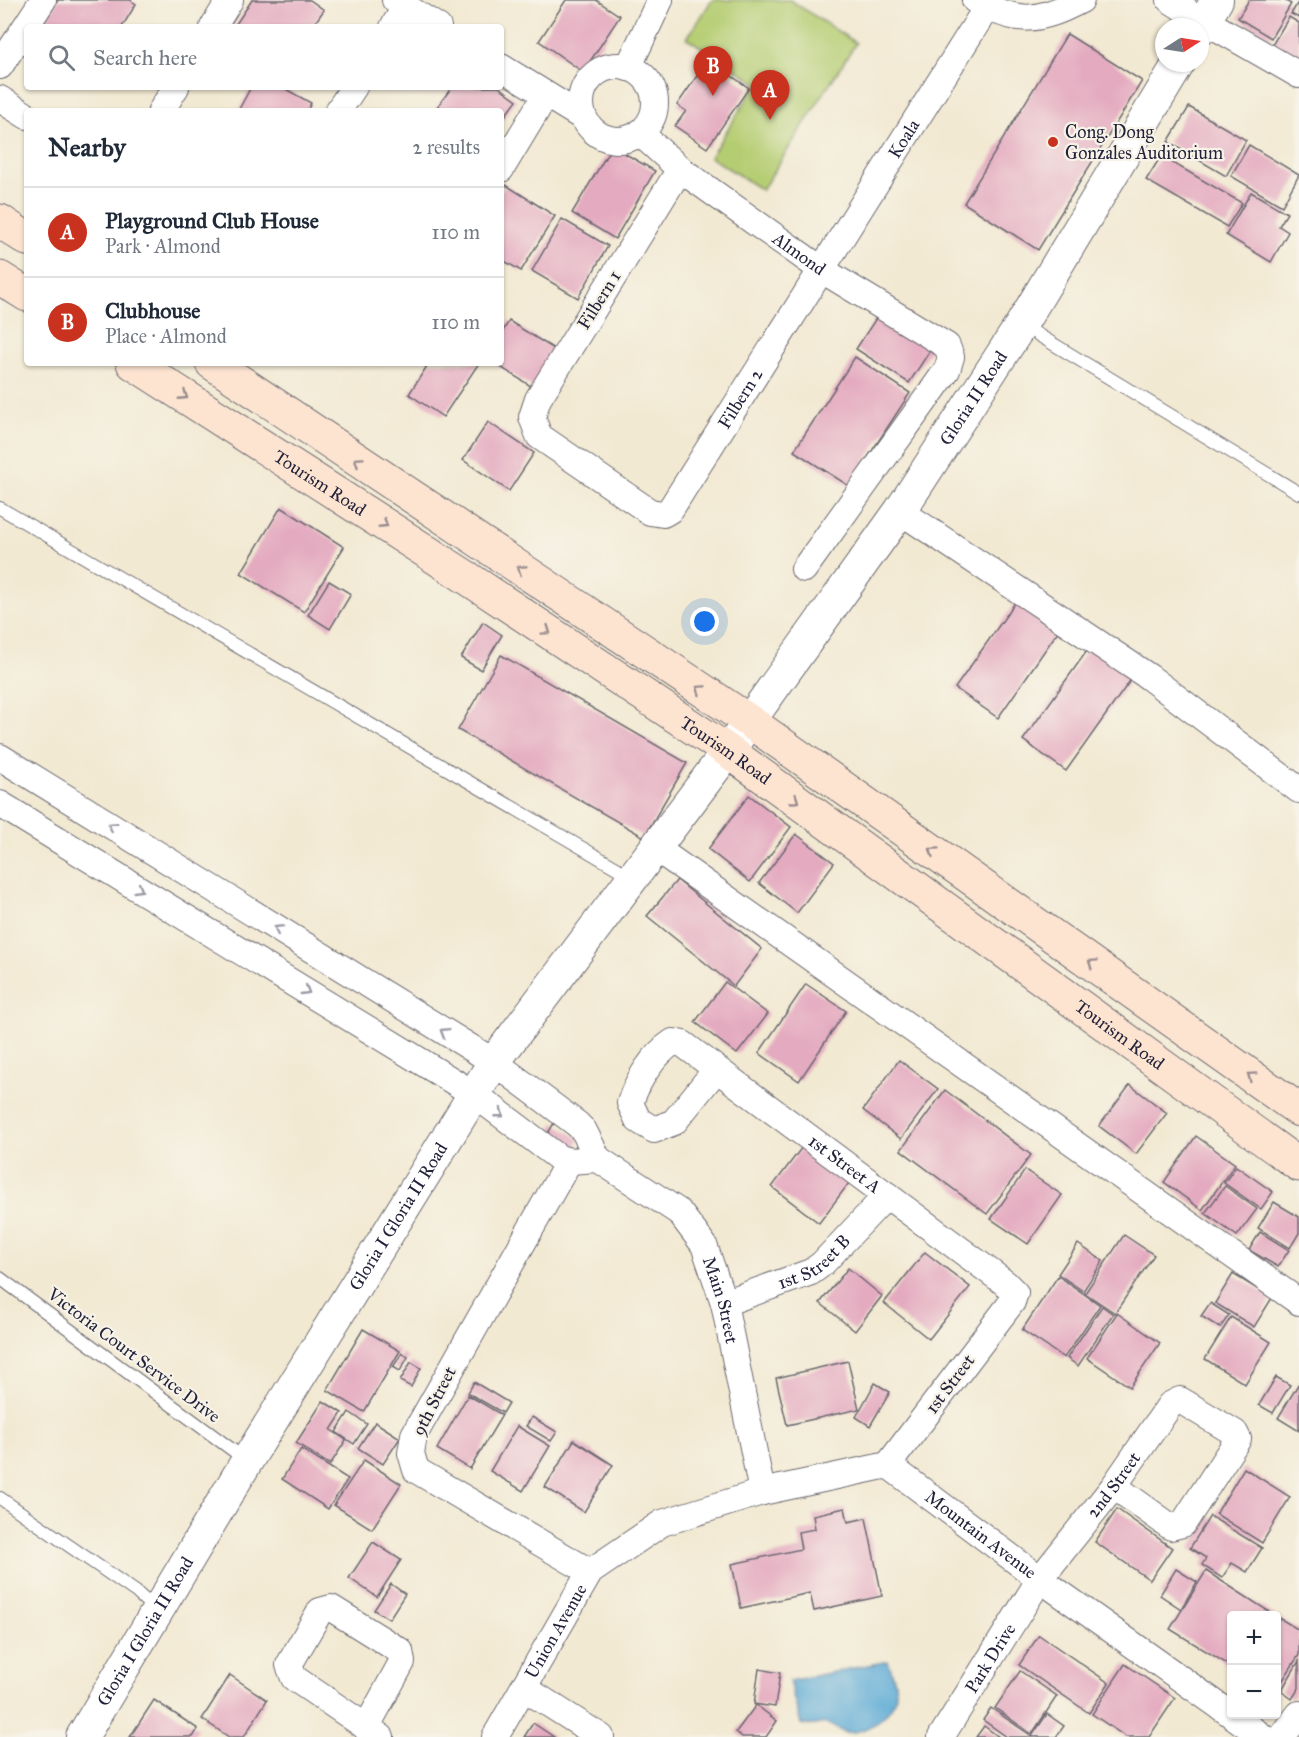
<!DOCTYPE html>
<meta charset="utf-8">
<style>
:root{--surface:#fff;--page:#f6f6f7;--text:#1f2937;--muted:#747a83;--line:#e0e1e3;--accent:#c8321e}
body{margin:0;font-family:"IM FELL Great Primer",serif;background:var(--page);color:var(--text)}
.controls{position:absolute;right:18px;bottom:18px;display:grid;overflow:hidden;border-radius:6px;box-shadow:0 2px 4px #0004}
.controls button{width:54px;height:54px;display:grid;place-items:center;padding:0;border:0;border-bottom:2px solid var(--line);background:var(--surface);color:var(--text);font:30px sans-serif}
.compass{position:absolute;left:1155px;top:18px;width:54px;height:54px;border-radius:50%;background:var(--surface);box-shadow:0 2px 4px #0004;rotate:78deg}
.you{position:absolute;left:705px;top:622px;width:21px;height:21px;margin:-15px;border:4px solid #fff;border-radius:50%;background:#1a73e8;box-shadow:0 0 0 9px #1a73e833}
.badge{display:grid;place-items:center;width:39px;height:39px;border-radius:50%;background:var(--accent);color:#fff;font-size:20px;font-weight:700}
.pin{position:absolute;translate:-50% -50px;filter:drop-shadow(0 2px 3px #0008)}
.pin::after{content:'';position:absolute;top:32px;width:21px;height:18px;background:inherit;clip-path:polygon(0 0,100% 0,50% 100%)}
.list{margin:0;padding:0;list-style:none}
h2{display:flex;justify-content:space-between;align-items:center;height:78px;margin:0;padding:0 24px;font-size:26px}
h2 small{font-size:20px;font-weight:400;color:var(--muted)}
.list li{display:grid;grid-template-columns:39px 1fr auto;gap:18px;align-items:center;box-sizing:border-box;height:90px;padding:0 24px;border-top:2px solid var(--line)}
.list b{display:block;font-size:22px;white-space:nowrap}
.list p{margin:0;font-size:20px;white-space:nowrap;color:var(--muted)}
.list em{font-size:20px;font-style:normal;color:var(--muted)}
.icon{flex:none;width:33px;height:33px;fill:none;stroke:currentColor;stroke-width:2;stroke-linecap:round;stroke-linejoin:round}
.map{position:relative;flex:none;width:1299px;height:1737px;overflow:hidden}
.search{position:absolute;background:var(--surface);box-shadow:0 2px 4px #0004;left:24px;top:24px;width:480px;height:66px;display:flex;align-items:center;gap:15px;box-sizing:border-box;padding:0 21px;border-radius:6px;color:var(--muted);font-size:22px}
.panel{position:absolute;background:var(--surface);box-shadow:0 2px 4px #0004;left:24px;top:108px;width:480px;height:258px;border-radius:6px}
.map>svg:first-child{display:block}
.green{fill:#b5cd72;stroke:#6c7856;stroke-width:1.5}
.water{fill:#5baad5;stroke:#3e6688;stroke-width:1.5}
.building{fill:#e4aac0}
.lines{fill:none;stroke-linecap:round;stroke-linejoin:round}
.service-casing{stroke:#6b6870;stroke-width:14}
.minor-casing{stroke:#6b6870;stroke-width:28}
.tertiary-casing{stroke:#6b6870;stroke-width:34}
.secondary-casing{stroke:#6b6870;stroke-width:35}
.service{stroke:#fff;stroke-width:12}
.minor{stroke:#fff;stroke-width:26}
.tertiary{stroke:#fff;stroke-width:32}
.secondary{stroke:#fde4d1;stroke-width:33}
.oneway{stroke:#9a8d8e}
.oneway2{stroke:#9c9ca7}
.poi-dot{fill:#c8321e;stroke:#f7f3e8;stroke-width:2}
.labels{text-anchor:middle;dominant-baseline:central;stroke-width:4.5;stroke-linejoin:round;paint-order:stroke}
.poi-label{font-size:18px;fill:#22223b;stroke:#f7f3e8;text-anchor:start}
.street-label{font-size:18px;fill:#22223b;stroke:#f7f3e8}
</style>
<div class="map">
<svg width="1299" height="1737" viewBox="0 0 1299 1737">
<rect width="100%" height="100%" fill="#f7f3e8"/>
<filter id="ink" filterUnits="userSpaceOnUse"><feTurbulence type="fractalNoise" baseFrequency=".0167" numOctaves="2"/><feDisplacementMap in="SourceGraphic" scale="12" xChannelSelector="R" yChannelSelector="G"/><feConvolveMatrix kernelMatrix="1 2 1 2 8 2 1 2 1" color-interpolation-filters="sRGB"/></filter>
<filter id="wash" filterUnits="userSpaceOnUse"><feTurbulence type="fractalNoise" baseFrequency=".008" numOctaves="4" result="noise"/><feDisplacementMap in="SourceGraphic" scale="24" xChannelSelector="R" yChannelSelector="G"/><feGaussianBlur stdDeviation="1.35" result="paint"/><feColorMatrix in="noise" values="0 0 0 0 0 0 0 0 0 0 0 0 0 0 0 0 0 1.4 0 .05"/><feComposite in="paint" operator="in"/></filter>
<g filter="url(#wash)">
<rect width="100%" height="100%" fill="#f2e9d2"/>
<polygon class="green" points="712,0 790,0 856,43 762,190 710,157 757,83 687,38"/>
<path class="water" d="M888 1661C891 1671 897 1682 896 1693 895 1713 865 1736 845 1732 838 1731 834 1726 828 1724 819 1721 814 1729 801 1724L789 1681Z"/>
<g id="blocks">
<g class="building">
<polygon points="58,0 130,0 136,4 122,27 45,27 42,26"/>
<polygon points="252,0 310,0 324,10 312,27 234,27"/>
<polygon points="566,0 596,0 620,16 583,72 539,41"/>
<polygon points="1249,0 1284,0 1291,4 1271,38 1238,18"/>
<polygon points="1299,1 1299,18 1291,14"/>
<polygon points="1289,17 1299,23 1299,62 1272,45"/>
<polygon points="1067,34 1142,81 1038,250 964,203"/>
<polygon points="708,60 749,88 707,148 675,126 686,111 677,105"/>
<polygon points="251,87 282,87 311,103 307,111 238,111"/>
<polygon points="452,87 499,87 517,100 501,121 501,111 434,111"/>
<polygon points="1189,107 1246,140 1226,176 1168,142"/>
<polygon points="1249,145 1299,175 1282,206 1231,176"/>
<polygon points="612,146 655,171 615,239 572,213"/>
<polygon points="1161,156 1242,203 1227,227 1146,180"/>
<polygon points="506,185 555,216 521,271 501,259 501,192"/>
<polygon points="1251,192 1287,213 1279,226 1288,232 1271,262 1226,235"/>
<polygon points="562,219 608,246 578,298 532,271"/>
<polygon points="880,312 933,346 909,383 856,349"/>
<polygon points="509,321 559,352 537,390 494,363 501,363 501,334"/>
<polygon points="855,357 910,393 849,486 794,451"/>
<polygon points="429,363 479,363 443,417 409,394"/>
<polygon points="488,422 534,453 509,491 463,460"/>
<polygon points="281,507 344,547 304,612 241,573"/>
<polygon points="329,581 351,594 330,629 308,615"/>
<polygon points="1019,597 1061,627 998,718 955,688"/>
<polygon points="483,622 502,635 481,670 461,658"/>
<polygon points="1089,648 1132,678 1066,771 1023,740"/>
<polygon points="501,655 687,763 644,837 458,730"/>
<polygon points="749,795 791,827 750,882 708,849"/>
<polygon points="796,834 834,863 797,913 759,883"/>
<polygon points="677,880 762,949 734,986 647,916"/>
<polygon points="725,982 768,1014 737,1054 695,1022"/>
<polygon points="806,984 846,1011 799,1081 759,1053"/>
<polygon points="899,1060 938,1089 901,1139 863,1110"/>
<polygon points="1130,1085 1167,1113 1136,1154 1099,1126"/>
<polygon points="945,1090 1031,1155 987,1214 901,1150"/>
<polygon points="554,1123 580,1139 570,1156 544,1140"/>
<polygon points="1196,1136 1235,1164 1202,1210 1164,1182"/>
<polygon points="805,1143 852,1179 819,1223 772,1187"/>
<polygon points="1236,1166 1273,1192 1261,1209 1224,1183"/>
<polygon points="1025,1170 1062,1195 1028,1244 991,1219"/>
<polygon points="1225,1186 1257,1209 1237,1236 1205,1213"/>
<polygon points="1274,1202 1299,1217 1299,1233 1290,1248 1258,1228"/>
<polygon points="1260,1232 1289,1250 1278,1267 1249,1250"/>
<polygon points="1124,1235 1154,1255 1115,1313 1085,1293"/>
<polygon points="1078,1244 1103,1261 1083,1291 1058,1274"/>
<polygon points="925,1252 970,1287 929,1339 884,1303"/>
<polygon points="848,1268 882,1296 855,1331 820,1303"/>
<polygon points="1233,1274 1272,1298 1254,1327 1215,1303"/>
<polygon points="1058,1276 1100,1305 1064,1358 1022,1330"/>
<polygon points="1210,1303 1229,1315 1220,1328 1201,1316"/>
<polygon points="1102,1306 1113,1314 1078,1366 1067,1358"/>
<polygon points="1117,1313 1160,1343 1130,1387 1087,1358"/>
<polygon points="1231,1317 1271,1342 1245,1384 1205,1359"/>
<polygon points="363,1329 400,1351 364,1412 327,1390"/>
<polygon points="402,1353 408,1357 400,1371 393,1367"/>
<polygon points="848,1361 859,1409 787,1425 776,1378"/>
<polygon points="411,1362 421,1368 411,1387 400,1381"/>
<polygon points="1276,1377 1290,1385 1273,1413 1259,1405"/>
<polygon points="474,1382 509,1403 503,1413 468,1393"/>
<polygon points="875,1383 890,1392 870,1426 856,1417"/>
<polygon points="1299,1383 1299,1431 1278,1418"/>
<polygon points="468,1395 502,1415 470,1469 437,1449"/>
<polygon points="323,1401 342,1413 331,1430 346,1440 330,1465 296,1443"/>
<polygon points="349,1412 367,1424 354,1444 336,1432"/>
<polygon points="532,1417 557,1432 551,1441 526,1426"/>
<polygon points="375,1422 400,1438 383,1464 358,1448"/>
<polygon points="517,1426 550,1446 523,1491 490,1471"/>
<polygon points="574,1440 613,1465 584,1512 545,1487"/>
<polygon points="301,1449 348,1479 328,1509 282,1479"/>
<polygon points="364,1460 401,1484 372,1529 334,1505"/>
<polygon points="1244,1468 1290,1497 1262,1543 1216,1514"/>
<polygon points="845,1508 848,1522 866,1518 882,1596 814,1611 810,1593 741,1608 732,1564 801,1549 798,1532 815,1529 813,1515"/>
<polygon points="1117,1509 1172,1548 1150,1580 1095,1542"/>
<polygon points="1210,1516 1262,1548 1247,1572 1232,1563 1222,1578 1202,1565 1206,1558 1190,1548"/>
<polygon points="373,1542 401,1560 377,1597 349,1578"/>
<polygon points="1176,1569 1197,1582 1181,1609 1160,1595"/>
<polygon points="1206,1571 1276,1616 1232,1616 1232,1667 1170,1629"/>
<polygon points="391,1584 405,1594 389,1619 374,1610"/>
<polygon points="1276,1616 1299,1630 1299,1655 1276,1691"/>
<polygon points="1039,1635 1109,1683 1089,1713 1019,1665"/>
<polygon points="1299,1661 1299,1688 1292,1699 1281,1691"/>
<polygon points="1125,1664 1175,1698 1149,1737 1126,1737 1092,1714"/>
<polygon points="759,1669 780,1673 775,1707 754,1704"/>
<polygon points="1020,1671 1057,1696 1032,1734 995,1708"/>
<polygon points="230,1675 267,1700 244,1737 229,1737 202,1719"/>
<polygon points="154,1700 198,1729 193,1737 130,1737"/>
<polygon points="756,1705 777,1721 766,1737 742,1737 736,1732"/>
<polygon points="991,1708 1032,1736 1047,1714 1064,1726 1056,1737 1007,1737 983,1720"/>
<polygon points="533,1723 554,1737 524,1737"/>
<polygon points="984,1726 999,1737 976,1737"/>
</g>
</g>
</g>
<g filter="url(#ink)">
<use href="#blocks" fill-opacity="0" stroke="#6b6870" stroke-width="1.5"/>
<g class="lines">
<g class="service-casing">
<g id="service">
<polyline points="1022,325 1299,493"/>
<polyline points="0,508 632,877"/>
<polyline points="0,1278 246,1460"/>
<polyline points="0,1498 136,1592 157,1611"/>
</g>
</g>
<g class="minor-casing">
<g id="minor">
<polyline points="395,0 438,27"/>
<path d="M975 0C1017 25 1039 22 1081 0"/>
<polyline points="1170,0 1185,9"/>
<polyline points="1205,21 1299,75"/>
<polyline points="213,27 230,0"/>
<polyline points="393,27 406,6"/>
<polyline points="0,66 43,0"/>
<circle cx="618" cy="103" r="37"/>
<polyline points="501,67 584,118"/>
<polyline points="628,68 660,0"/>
<polyline points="0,99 27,116"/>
<polyline points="161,111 176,87"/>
<polyline points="338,111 354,87"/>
<path id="s1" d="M640 133 680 169 822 270 947 346 951 357 947 370 804 569"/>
<polyline points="501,169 545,96"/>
<path id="s2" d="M680 169 538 399 532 417 539 436 650 512 663 514 670 510 987 7"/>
<polyline points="900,511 1149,677 1299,790"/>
<polyline points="0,757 494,1062 577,1124 584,1131 598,1159"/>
<polyline points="0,804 474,1094 559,1158 569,1161 598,1159"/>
<polyline points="654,847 1299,1302"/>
<path id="s3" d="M715 1071 674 1122 654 1130 638 1120 630 1103C637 1081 653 1055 673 1042L683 1044 1005 1283 1015 1293 1012 1302 888 1465"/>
<path id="s4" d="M598 1159 679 1212 704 1245 724 1303 762 1492"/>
<polyline points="569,1161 414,1435 411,1453 416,1470 590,1572"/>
<path id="s5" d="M724 1303 811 1272 822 1264 887 1195"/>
<polyline points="524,1688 601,1737"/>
<polyline points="366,1728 402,1662 400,1651 331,1608 320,1611 289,1665 294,1678 381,1737"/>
<path id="s6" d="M495 1737 590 1572 662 1523 762 1492 888 1465 1040 1579 1263 1737"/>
<path id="s7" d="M941 1737 1040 1579 1114 1486 1170 1405 1180 1400 1235 1433 1238 1439 1183 1524 1171 1527 1114 1486"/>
<polyline points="1282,1737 1299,1714"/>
</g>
</g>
<g class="tertiary-casing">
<g id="tertiary">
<polyline points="1200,29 1217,0"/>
<path id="s8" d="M82 1737 247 1461 494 1062 728 751 900 511 1021 325 1179 63"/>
</g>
</g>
<g class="secondary-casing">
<g id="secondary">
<polyline points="0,221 27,239"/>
<polyline points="0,278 27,295"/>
<path id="s9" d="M133 363 469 579 728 751 1299 1165"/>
<polyline points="212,363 749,721 1299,1110"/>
</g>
</g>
<use href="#service" class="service"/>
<use href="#minor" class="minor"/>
<use href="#tertiary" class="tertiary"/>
<use href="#secondary" class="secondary"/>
</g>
<defs><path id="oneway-chevron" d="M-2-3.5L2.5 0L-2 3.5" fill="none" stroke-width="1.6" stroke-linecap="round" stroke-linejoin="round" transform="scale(1.5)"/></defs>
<g class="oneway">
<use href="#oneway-chevron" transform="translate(184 396) rotate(33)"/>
<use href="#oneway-chevron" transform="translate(358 461) rotate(-146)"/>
<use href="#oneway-chevron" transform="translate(384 524) rotate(33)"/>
<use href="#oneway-chevron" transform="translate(521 569) rotate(-146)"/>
<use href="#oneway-chevron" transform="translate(547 631) rotate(34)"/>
<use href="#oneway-chevron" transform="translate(700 689) rotate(-146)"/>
<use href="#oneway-chevron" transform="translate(795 800) rotate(36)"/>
<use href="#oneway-chevron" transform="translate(933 851) rotate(-145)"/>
<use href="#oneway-chevron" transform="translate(1092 963) rotate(-145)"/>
<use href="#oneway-chevron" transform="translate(1251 1076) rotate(-145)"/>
</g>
<g class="oneway2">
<use href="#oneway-chevron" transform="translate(112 826) rotate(-148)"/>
<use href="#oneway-chevron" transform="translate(139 889) rotate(31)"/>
<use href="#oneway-chevron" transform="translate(278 929) rotate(-148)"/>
<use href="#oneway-chevron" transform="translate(306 991) rotate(31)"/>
<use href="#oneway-chevron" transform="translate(444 1032) rotate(-148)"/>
<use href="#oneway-chevron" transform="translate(500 1114) rotate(38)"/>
</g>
</g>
<circle class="poi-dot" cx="1053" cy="142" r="6"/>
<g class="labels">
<g class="poi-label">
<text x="1065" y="132">Cong. Dong<tspan x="1065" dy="21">Gonzales Auditorium</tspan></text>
</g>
<g class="street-label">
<text stroke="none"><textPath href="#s2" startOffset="904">Koala</textPath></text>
<text stroke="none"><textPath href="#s1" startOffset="200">Almond</textPath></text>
<text transform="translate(599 300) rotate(-58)">Filbern 1</text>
<text stroke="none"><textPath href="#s8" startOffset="1610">Gloria II Road</textPath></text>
<text stroke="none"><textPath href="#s2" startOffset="597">Filbern 2</textPath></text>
<text stroke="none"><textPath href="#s9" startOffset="222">Tourism Road</textPath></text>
<text stroke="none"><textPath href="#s9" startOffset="708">Tourism Road</textPath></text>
<text stroke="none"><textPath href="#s9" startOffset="1194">Tourism Road</textPath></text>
<text stroke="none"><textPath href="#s3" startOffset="412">1st Street A</textPath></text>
<text stroke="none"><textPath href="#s8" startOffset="609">Gloria I Gloria II Road</textPath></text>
<text stroke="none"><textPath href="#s5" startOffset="100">1st Street B</textPath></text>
<text stroke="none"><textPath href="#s4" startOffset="196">Main Street</textPath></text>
<text transform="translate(134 1355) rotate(37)">Victoria Court Service Drive</text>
<text transform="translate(950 1384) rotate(-53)">1st Street</text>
<text transform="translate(434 1401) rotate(-63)">9th Street</text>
<text stroke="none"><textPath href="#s7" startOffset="306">2nd Street</textPath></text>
<text stroke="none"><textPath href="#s6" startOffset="627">Mountain Avenue</textPath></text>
<text stroke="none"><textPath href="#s8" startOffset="123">Gloria I Gloria II Road</textPath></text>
<text stroke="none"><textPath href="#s6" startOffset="122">Union Avenue</textPath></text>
<text stroke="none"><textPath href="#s7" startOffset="93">Park Drive</textPath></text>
</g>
</g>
</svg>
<div class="controls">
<button>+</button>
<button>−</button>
</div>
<svg class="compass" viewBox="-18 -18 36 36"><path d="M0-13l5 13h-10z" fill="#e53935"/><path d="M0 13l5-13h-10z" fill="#747a83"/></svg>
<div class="you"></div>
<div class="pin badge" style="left:770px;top:120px">A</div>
<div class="pin badge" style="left:713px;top:96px">B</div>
<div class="search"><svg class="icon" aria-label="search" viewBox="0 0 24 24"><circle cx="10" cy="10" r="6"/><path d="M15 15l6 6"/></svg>Search here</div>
<section class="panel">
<h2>Nearby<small>2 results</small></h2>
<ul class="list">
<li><span class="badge">A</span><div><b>Playground Club House</b><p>Park · Almond</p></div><em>110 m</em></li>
<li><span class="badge">B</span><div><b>Clubhouse</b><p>Place · Almond</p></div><em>110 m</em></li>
</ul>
</section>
</div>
